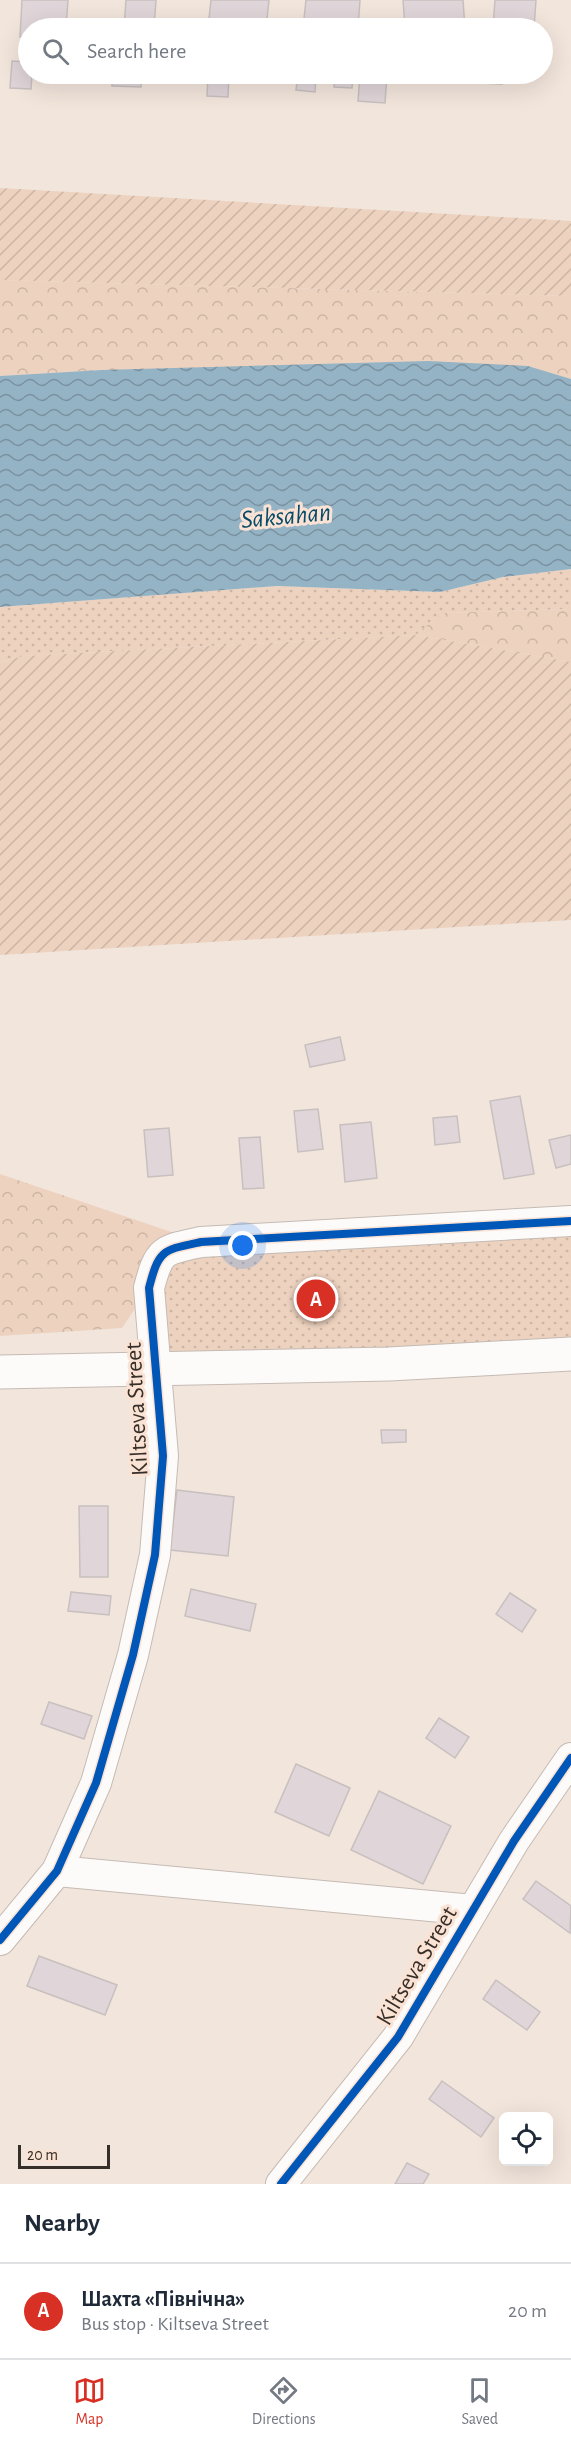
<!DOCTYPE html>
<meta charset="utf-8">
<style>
:root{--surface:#fff;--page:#f6f6f7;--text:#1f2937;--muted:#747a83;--line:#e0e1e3;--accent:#d93025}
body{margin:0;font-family:"Alegreya Sans",sans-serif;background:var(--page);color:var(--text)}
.controls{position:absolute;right:18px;bottom:18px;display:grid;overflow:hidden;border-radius:9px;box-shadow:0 6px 24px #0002}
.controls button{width:54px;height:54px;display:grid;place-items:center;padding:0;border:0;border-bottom:2px solid var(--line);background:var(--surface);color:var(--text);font:30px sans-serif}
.scale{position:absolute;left:18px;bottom:15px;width:92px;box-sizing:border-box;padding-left:6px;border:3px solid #362e28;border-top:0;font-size:16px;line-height:21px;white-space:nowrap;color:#362e28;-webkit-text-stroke:4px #fae3d4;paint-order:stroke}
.you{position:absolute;left:243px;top:1246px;width:21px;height:21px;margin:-15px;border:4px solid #fff;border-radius:50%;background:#1a73e8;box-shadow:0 0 0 9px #1a73e833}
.badge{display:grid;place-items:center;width:39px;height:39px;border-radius:50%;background:var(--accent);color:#fff;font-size:20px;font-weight:700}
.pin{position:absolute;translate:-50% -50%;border:3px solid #fff;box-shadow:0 2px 6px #0006}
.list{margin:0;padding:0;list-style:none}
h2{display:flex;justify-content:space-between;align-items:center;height:78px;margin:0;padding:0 24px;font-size:26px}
h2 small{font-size:20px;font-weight:400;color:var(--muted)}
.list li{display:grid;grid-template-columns:39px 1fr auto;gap:18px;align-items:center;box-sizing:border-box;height:96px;padding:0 24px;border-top:2px solid var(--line)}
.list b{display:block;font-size:22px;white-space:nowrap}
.list p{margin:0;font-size:20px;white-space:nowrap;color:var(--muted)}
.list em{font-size:20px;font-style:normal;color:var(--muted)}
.icon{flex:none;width:33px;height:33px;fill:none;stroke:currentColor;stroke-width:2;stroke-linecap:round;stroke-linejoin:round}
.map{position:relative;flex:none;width:571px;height:2184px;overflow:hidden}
.search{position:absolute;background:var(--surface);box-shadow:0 6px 24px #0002;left:18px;right:18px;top:18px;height:66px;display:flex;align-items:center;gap:15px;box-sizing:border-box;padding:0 21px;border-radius:33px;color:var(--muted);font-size:22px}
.sheet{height:174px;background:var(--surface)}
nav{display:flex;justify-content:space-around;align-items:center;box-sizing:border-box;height:84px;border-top:2px solid var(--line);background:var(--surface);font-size:16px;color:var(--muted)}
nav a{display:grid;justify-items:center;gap:3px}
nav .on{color:var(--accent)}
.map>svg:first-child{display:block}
.grass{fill:url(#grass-dots)}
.forest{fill:url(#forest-crowns)}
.garden{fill:url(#garden-furrows)}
.water{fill:url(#water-waves)}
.building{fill:#e0d5d9;stroke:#c8c0bf;stroke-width:1.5}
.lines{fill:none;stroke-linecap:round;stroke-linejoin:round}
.minor-casing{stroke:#c5bbb4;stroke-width:32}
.tertiary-casing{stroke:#c5bbb4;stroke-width:35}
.minor{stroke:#fdfbfa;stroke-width:30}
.tertiary{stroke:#fdfbfa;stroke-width:33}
.cycleway-casing{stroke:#fae3d4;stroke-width:11}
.cycleway{stroke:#0057b8;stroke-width:8}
.labels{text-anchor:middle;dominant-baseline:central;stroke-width:6;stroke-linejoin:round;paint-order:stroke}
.street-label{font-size:24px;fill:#362e28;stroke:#fae3d4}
.water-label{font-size:26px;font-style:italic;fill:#084b69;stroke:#fae3d4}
</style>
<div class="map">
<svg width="571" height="2184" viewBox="0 0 571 2184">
<defs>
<pattern id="grass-dots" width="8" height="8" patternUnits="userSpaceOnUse" patternTransform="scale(1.5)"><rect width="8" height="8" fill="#edd2bf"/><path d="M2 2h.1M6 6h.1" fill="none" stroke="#ccb5a4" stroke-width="1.8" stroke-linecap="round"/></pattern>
<pattern id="forest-crowns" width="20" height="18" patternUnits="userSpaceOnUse" patternTransform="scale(1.5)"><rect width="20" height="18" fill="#edd2bf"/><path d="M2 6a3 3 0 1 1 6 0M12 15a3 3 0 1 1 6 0" fill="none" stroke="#ccb5a4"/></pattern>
<pattern id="garden-furrows" width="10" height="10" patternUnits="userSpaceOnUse" patternTransform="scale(1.5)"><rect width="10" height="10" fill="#edd2bf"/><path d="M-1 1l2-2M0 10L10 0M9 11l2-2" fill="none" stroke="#ccb5a4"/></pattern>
<pattern id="water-waves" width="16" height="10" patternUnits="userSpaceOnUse" patternTransform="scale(1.5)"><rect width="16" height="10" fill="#94b3c5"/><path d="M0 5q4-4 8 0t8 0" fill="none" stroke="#7a92a0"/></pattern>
</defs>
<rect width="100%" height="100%" fill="#f2e5dc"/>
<g class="grass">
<polygon points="571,569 571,609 443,613 416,635 24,656 0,662 0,607 277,586 440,592 503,577"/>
<polygon points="571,1221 571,1354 155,1368 168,1249"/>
</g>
<g class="forest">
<polygon points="0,280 571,296 571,379 528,366 101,370 0,376"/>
<polygon points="571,609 571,662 416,635 442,613"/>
<polygon points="0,1174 201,1242 168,1249 149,1288 122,1328 0,1336"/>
</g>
<g class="garden">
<polygon points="0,188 571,221 571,296 0,280"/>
<polygon points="416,635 571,662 571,920 0,955 0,662 24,656"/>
</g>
<polygon class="water" points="428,361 528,366 571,379 571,569 503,577 440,592 277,586 0,607 0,376 101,370"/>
<g class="building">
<polygon points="22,0 68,0 66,28 28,28 28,37 20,37"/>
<polygon points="126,0 156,0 154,28 124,28"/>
<polygon points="211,0 269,0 266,28 208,28"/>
<polygon points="306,0 360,0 358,28 303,28"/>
<polygon points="403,0 463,0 465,28 405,28"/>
<polygon points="495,0 536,0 534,28 493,28"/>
<polygon points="12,61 28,62 28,74 32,74 31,89 10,88"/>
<polygon points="112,74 141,74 141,87 112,86"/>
<polygon points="208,74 229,74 228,97 207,96"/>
<polygon points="298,74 316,74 315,92 296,90"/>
<polygon points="335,74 353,74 352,88 334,87"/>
<polygon points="360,74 387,74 385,103 358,101"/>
<polygon points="395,74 415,74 415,80 395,79"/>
<polygon points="481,74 502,74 502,84 481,83"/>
<polygon points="340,1037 345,1060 310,1067 305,1045"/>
<polygon points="520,1096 534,1174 504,1179 490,1101"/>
<polygon points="318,1109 323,1149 298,1152 294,1111"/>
<polygon points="457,1116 460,1142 435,1145 433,1118"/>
<polygon points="371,1122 377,1178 345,1182 340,1125"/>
<polygon points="169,1128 173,1175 148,1177 144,1130"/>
<polygon points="571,1135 571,1164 556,1168 549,1140"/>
<polygon points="260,1137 264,1188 243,1189 239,1138"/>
<polygon points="329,1291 330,1306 305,1307 304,1293"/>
<polygon points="381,1430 406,1430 406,1442 382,1443"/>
<polygon points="177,1490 234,1497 228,1556 170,1550"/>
<polygon points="79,1506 108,1506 108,1577 80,1577"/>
<polygon points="191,1589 256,1604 250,1631 185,1616"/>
<polygon points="71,1592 111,1596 109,1615 68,1611"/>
<polygon points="510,1593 536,1610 522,1632 496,1614"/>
<polygon points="49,1702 92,1716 84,1739 41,1724"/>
<polygon points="439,1718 469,1737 455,1758 426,1738"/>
<polygon points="296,1764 350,1788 329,1836 275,1812"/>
<polygon points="379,1791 451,1826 423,1884 351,1850"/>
<polygon points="536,1881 571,1906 570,1933 523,1899"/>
<polygon points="39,1956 117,1985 105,2015 27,1986"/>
<polygon points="496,1980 540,2012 527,2030 483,1999"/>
<polygon points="442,2081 494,2118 481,2137 429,2099"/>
<polygon points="407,2163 429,2174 423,2184 395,2184"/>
</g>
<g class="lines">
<g class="minor-casing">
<g id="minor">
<polyline points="57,1871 473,1910"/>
<path d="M0 1940 57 1871 96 1783 133 1655 155 1555 163 1456 149 1288C159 1249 163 1250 201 1242L571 1221"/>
<polyline points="281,2184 398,2037 514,1841 571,1758"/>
</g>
</g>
<g class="tertiary-casing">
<polyline id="tertiary" points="0,1372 389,1364 571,1354"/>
</g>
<use href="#minor" class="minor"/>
<use href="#tertiary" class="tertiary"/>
<g class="cycleway-casing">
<g id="cycleway">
<path d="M0 1940 57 1871 96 1783 133 1655 155 1555 163 1456 149 1288C159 1249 163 1250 201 1242L571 1221"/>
<polyline points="281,2184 398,2037 514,1841 571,1758"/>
</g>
</g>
<use href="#cycleway" class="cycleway"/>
</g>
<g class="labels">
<g class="street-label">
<text transform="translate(137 1409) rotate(-93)">Kiltseva Street</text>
<text transform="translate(417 1966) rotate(-59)">Kiltseva Street</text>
</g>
<g class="water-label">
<text transform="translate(286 516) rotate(-5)">Saksahan</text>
</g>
</g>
</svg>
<div class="controls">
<button><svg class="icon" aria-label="locate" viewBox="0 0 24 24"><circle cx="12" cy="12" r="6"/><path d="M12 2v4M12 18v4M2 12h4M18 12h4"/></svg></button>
</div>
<div class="scale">20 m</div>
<div class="you"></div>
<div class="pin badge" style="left:316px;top:1299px">A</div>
<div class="search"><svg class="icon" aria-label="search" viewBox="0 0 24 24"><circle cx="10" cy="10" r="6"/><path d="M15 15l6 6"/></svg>Search here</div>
</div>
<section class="sheet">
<h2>Nearby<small></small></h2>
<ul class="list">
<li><span class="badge">A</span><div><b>Шахта «Північна»</b><p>Bus stop · Kiltseva Street</p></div><em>20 m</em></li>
</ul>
</section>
<nav>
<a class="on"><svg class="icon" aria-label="map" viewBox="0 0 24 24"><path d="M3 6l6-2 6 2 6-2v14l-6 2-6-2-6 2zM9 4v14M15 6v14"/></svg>Map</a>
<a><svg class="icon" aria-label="directions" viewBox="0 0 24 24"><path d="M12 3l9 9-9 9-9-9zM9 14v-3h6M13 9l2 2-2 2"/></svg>Directions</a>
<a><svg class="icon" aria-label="saved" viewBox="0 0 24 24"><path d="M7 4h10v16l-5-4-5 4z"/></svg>Saved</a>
</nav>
